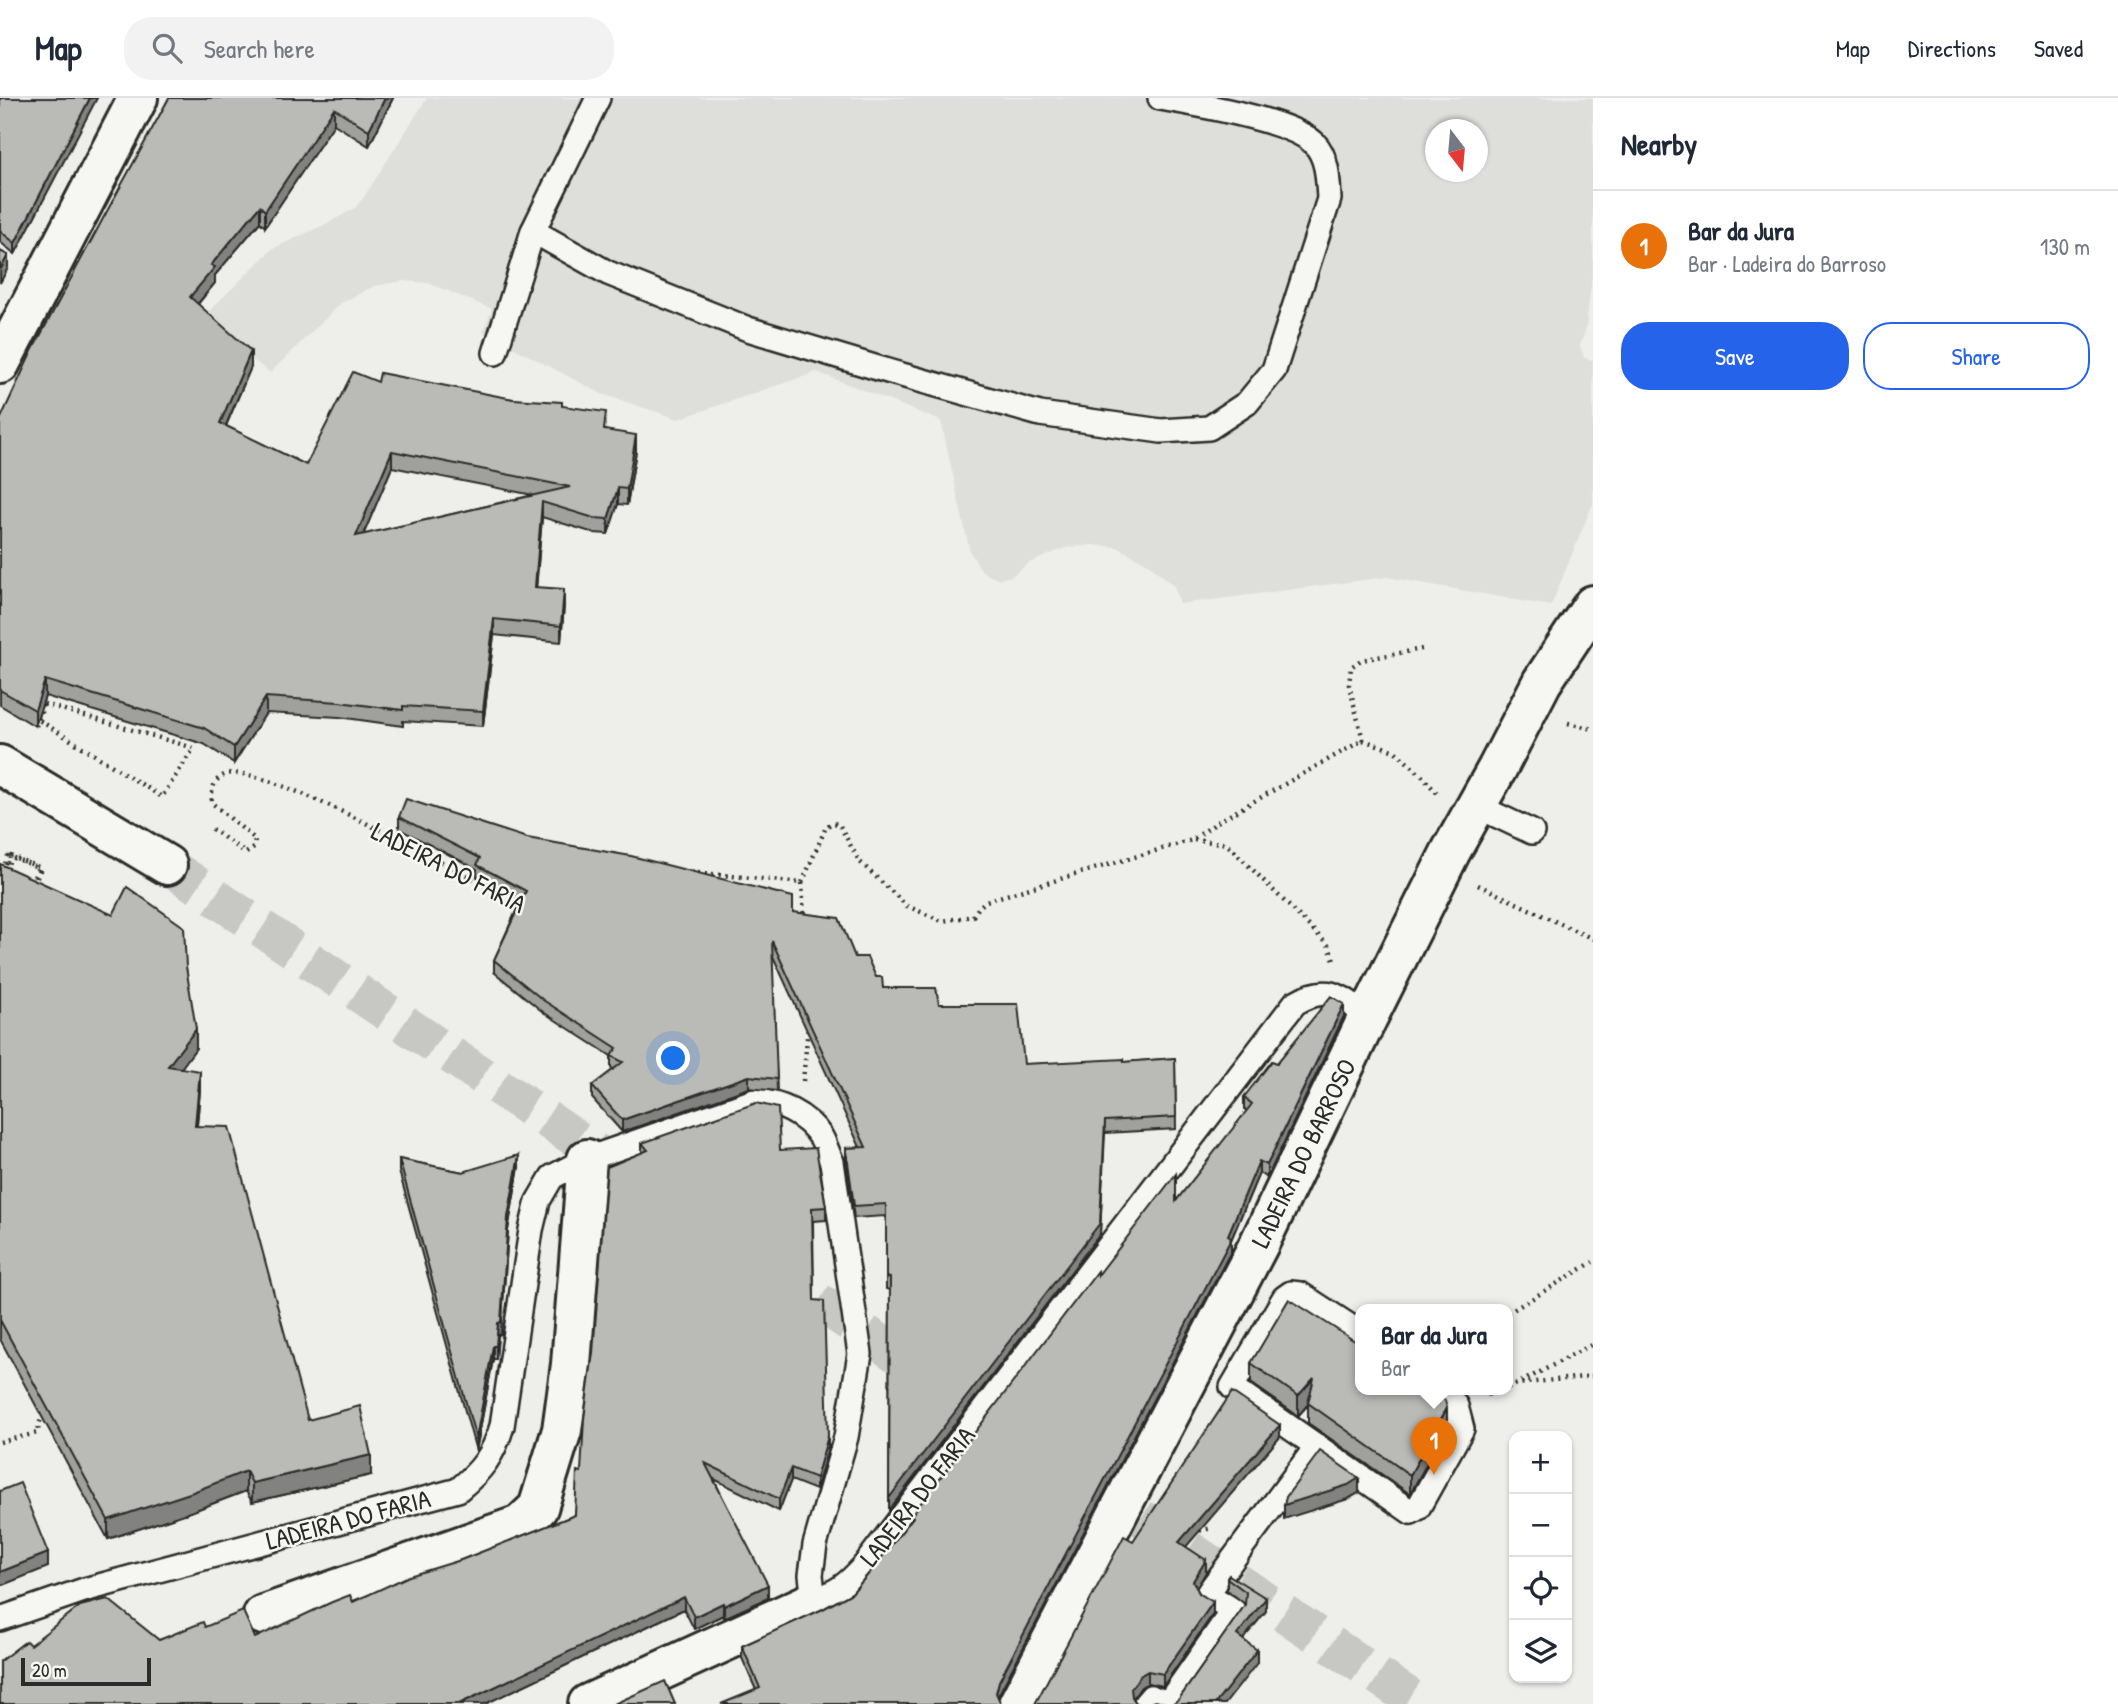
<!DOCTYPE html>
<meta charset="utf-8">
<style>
:root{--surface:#fff;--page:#f2f2f3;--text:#1f2937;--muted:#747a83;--line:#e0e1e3;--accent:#2563eb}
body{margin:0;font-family:"Patrick Hand",sans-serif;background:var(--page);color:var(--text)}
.controls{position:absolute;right:21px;bottom:21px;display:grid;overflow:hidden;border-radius:14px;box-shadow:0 2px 5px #0004}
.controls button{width:63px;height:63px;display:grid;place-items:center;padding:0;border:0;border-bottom:2px solid var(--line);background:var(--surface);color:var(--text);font:35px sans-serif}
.compass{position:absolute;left:1425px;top:21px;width:63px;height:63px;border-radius:50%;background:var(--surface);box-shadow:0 2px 5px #0004;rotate:164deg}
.scale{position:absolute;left:21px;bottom:18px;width:130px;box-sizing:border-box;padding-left:7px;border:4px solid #2b2b2b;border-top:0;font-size:19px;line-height:24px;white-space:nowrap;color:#2b2b2b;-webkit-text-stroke:5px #f6f6f2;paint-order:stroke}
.you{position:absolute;left:674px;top:961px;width:24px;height:24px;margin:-18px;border:5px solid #fff;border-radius:50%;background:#1a73e8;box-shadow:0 0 0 10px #1a73e833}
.badge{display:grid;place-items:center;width:46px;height:46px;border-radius:50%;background:var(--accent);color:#fff;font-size:23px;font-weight:700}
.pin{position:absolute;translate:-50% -58px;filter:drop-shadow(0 2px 4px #0008)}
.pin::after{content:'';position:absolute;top:37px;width:24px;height:21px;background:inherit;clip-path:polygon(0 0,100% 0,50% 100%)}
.popup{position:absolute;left:1355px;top:1206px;width:158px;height:91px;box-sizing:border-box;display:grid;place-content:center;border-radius:14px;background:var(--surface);filter:drop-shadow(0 2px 5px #0005);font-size:23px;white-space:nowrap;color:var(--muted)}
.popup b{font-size:26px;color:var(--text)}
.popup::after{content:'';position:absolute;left:50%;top:100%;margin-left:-14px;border:14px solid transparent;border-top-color:var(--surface)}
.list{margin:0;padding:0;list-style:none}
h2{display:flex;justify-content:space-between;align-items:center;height:91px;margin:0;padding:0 28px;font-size:30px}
h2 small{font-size:23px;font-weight:400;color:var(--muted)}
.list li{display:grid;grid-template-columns:46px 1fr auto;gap:21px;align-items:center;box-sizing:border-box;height:112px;padding:0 28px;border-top:2px solid var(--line)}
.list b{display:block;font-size:26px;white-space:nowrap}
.list p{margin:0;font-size:23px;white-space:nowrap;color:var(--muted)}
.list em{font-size:23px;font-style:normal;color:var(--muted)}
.actions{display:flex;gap:14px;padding:21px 28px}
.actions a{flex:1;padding:16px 0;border:2px solid var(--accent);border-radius:28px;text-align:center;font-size:24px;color:var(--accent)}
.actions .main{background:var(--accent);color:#fff}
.icon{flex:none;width:38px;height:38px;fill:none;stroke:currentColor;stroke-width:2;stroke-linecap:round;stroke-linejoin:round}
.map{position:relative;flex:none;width:1593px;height:1606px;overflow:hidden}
header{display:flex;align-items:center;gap:42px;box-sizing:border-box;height:98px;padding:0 35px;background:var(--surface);border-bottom:2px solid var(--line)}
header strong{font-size:33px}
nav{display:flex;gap:38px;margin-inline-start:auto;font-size:24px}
.search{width:490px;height:63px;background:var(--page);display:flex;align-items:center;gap:18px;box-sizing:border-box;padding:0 24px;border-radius:28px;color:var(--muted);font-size:26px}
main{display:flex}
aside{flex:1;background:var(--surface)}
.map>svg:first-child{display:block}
.built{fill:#dededb;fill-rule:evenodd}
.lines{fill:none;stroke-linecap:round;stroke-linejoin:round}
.secondary-tunnel{stroke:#c7c7c4;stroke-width:38;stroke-dasharray:38 19;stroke-linecap:butt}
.lane-casing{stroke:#2b2b2b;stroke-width:28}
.street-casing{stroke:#2b2b2b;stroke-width:44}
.secondary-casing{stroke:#2b2b2b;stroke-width:44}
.path{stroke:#2b2b2b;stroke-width:4.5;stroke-dasharray:2 5;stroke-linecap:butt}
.lane{stroke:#f6f6f2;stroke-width:23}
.street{stroke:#f6f6f2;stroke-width:38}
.secondary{stroke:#f6f6f2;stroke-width:38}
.path-bridge{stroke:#2b2b2b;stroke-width:4.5;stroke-dasharray:2 5;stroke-linecap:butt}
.wall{fill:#a0a09d;stroke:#2b2b2b;stroke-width:2;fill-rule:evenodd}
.shaded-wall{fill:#828280;stroke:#2b2b2b;stroke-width:2}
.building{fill:#babab7;stroke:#2b2b2b;stroke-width:2;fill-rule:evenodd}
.labels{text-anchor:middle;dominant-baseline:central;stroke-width:5;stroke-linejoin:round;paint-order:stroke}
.street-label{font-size:26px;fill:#2b2b2b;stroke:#f6f6f2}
</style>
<header>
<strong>Map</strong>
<div class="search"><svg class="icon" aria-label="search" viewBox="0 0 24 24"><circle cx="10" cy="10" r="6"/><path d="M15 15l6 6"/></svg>Search here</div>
<nav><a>Map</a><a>Directions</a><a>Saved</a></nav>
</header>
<main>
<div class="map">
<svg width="1593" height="1606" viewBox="0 0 1593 1606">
<rect width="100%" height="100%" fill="#eeeeea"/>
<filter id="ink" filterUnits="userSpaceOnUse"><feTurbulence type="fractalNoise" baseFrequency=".0143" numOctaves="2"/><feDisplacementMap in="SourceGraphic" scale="14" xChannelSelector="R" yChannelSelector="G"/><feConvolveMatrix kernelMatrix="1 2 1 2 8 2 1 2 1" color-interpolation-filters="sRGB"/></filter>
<g filter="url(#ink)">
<path class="built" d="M427 0H1593V169L1586 230 1580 248 1584 260 1593 262V405L1551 508 1387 479 1180 506 1174 488 1150 467 1117 449 1091 447 1065 450 1029 465 1012 478 999 481 992 479 982 473 970 454 941 323 817 274 678 321 602 296 483 234 492 211 428 185 403 183 374 188 341 205 270 275 201 221 272 151 330 124 355 110 364 99ZM1436 32H1478V74H1436Z"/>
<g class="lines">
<g class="secondary-tunnel">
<polyline points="167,767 657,1095"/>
<polyline points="771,1172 1018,1337"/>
<polyline points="1094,1388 1420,1606"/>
</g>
<g class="lane-casing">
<g id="lane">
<path d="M533 133 608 175 748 231 891 274 1040 316 1161 333 1209 330 1247 305 1274 272 1329 101C1328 83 1328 59 1314 45 1290 22 1195 6 1160 0"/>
<polyline points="495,255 533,133 598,0"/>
<polyline points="1477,708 1532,734"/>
<polyline points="1360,1235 1300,1196 1291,1195 1284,1200 1232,1289 1411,1414 1418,1410 1462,1331 1456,1308 1442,1291"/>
<path d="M0 1521 84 1492 458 1392C482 1372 493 1358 502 1328L531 1132 538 1103 552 1079 587 1061 754 1003C779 1004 806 1016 821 1039 825 1046 828 1056 832 1064L860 1256 846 1339 815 1447 811 1477 814 1503C838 1493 847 1487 864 1468L1295 905C1328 886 1340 897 1368 919"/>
<polyline points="1145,1606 1151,1599 1168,1605 1233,1512 1207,1496 1317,1348"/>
</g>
</g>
<g class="street-casing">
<g id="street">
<polyline points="0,266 138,0"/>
<polyline points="263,1517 520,1427 538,1410 562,1332 571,1266 587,1061"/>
<polyline points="588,1606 814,1503"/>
<polyline points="1018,1606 1259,1146 1368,919 1451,753 1497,671 1542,584 1593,507"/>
</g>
</g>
<g class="secondary-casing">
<polyline id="secondary" points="0,667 167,767"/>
</g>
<g class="path">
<polyline points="1568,625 1593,631"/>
<polyline points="36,628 44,606"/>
<polyline points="1363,642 1349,587 1351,569 1361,562 1422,551"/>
<polyline points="1363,642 1395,653 1422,678 1437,695"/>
<path d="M212 731 246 755 254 750 255 741 212 705C211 693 213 680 227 676 266 664 478 784 524 808"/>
<polyline points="1194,742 1222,745 1230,749 1328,847 1335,864"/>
<polyline points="6,772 11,758 41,770 34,787"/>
<polyline points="691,774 802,785 826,729 832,725 839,726 859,763 907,808 942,823 973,818 979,809 986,803 1192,742 1219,723 1363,642"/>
<polyline points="802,785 804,819"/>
<polyline points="1478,787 1593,841"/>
<polyline points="803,983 808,929"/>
<polyline points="1508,1215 1593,1164"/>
<polyline points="1521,1284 1593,1246"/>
<polyline points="1508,1289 1517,1286 1593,1278"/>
<polyline points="1487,1297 1501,1291"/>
<polyline points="0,1344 37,1335 43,1313"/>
<polyline points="1193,1434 1212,1430"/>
</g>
<use href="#lane" class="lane"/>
<use href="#street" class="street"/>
<use href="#secondary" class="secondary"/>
<g class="path-bridge">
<polyline points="34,619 162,699 194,650 44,606"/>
<polyline points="0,779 8,758 38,769 32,784"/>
</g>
</g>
<g class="wall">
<polygon points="0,0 92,8 15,156 0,144"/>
<path d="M169 0H393L369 48 334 26 265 129 260 124 215 177V185L198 206 251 269 226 328 306 367 378 284 513 301 562 308 606 332 636 353 627 407 618 406 608 436 594 435 542 419 536 489 564 507 561 544 494 537 483 628 403 623V628L339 619 266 615 234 665 204 646 45 598 35 628 0 607V322ZM392 369 533 397 363 437Z"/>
<polygon points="399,719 527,740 793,814 855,859 876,879 883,890 939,906 1024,966 1124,964 1175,960 1176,1031 1105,1035 1100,1136 889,1412 890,1192 886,1191 886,1118 854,1120 846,1062 846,1050 860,1049 772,856 777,993 749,990 622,1034 592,1000 592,988 614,971 611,970 611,958 543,914 494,874 494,862 521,802 477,779 477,771 399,731"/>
<polygon points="0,766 186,869 196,950 181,970 200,992 197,1028 308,1322 371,1377 252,1404 246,1393 193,1413 108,1441 0,1241"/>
<polygon points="1344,918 1267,1080 1259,1075 1231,1142 1231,1153 999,1596 998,1600 999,1605 756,1592 742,1560 742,1548 823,1511 852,1495 872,1472 911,1422 911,1418 1098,1177 1176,1103 1247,1013 1244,1011 1244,999 1277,965"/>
<polygon points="642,1045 780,1052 826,1109 826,1122 813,1123 814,1202 828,1350 816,1392 791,1382 779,1413 714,1381 768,1500 724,1520 723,1517 694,1531 684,1511 485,1606 30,1547 159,1542 205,1529 255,1540 461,1462 575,1417 581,1374 642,1055"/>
<polygon points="399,1061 463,1074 519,1069 508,1132 501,1236 498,1237 496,1261 493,1261 476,1353 399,1073"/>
<polygon points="1251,1265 1447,1329 1410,1396 1308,1325 1308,1307 1298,1318 1251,1285"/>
<polygon points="1280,1339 1185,1449 1206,1474 1196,1490 1213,1516 1163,1588 1148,1585 1141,1589 1133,1600 1136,1605 1037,1604 1133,1443"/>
<polygon points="1229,1477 1266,1513 1243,1541 1257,1565 1179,1601 1245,1507 1245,1506 1227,1492 1227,1480"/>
</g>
<g class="shaded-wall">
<polygon points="90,0 97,0 15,156 15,145"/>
<polygon points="385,0 393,0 369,48 369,32"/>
<polygon points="334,10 334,26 265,129 265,113"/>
<polygon points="260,108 260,124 215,177 215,185 190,215 190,199 211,167"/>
<polygon points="8,157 8,170 0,185 0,172"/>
<polygon points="251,253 251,269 220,341 220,325"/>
<polygon points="636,337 636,353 627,407 627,391"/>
<polygon points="392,353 392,369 356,454 356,438"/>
<polygon points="618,390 618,406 608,436 608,421"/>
<polygon points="542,404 542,419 535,505 535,489"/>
<polygon points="564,491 564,507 561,544 561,528"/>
<polygon points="494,521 494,537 483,628 483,613"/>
<polygon points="45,582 45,598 35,628 35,612"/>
<polygon points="266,599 266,615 234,665 234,649"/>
<polygon points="1344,906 1344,918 1267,1080 1267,1067"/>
<polygon points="196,931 196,950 168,988 168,968"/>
<polygon points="200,973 200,992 195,1048 195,1028"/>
<polygon points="749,978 749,990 622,1034 622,1022"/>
<polygon points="1105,1023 1100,1136 889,1412 889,1400"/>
<polygon points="519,1057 519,1069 508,1132 501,1236 498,1237 496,1261 496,1248 508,1119"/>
<polygon points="1259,1063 1259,1075 1231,1142 1231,1153 999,1596 996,1606 996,1595 999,1583 1228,1137"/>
<polygon points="493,1248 493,1261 476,1353 476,1341"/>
<polygon points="1314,1280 1314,1299 1298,1318 1298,1298"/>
<polygon points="1447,1310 1447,1329 1410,1396 1410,1377"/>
<polygon points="1280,1327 1280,1339 1179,1457 1179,1444"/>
<polygon points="828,1338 828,1350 816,1392 816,1380"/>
<polygon points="371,1357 371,1377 252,1404 252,1385"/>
<polygon points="791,1370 791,1382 779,1413 779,1401"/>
<polygon points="246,1373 246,1393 193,1413 108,1441 108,1422"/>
<polygon points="1359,1380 1359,1395 1348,1401 1284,1421 1284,1407"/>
<polygon points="48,1455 48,1469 0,1488 0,1474"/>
<polygon points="1206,1462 1206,1474 1193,1496 1193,1483"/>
<polygon points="768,1487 768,1500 724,1520 724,1508"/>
<polygon points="684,1499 684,1511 485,1606 459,1606"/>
<polygon points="1266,1500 1266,1513 1237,1549 1237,1537"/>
<polygon points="1213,1504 1213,1516 1163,1588 1163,1576"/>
<polygon points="723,1505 723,1517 694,1531 694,1519"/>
<polygon points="1257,1552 1257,1565 1225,1606 1215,1606"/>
<polygon points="1148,1573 1148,1585 1141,1589 1131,1603 1131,1590 1141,1577"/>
</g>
<g class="building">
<polygon points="0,0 90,0 15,145 0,133"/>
<path d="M169 0H385L369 32 334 10 265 113 260 108 211 167 215 169 190 199 251 253 220 325 306 367 353 274 378 284 380 275 513 301 562 304V308L606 314 604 332 636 337 627 391 618 390 608 421 594 420 542 404 535 489 564 491 561 528 494 521 483 613 403 608V612L339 604 266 599 234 649 204 630 45 582 35 612 0 592V322L32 253 106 115ZM392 353 570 389 356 438Z"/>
<polygon points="0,153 8,157 0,172"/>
<polygon points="406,701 527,740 631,758 793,799 793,814 839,820 855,859 867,859 876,879 882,879 883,890 936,890 939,906 1018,906 1024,966 1124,961 1124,964 1175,960 1176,1019 1105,1023 1100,1125 889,1400 890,1180 886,1179 886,1106 854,1108 846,1050 866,1049 772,843 777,981 749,978 622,1022 592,988 623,964 611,958 617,950 543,902 494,862 526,793 477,767 480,760 399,719"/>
<polygon points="0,766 113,817 127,789 184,829 186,869 196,931 168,968 200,973 195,1028 229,1029 308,1322 360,1308 371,1357 252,1385 246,1373 193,1394 108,1422 0,1222"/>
<polygon points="1331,898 1344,906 1267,1067 1259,1063 1228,1137 1231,1141 999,1583 996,1595 1001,1606 721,1606 760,1590 742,1548 823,1511 852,1495 872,1472 913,1419 911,1418 1098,1173 1098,1177 1176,1076 1176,1103 1252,1006 1244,999 1272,963 1277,965"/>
<polygon points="756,1005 778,1010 780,1052 816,1050 826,1109 812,1110 814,1202 824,1203 828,1338 816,1380 791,1370 779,1401 705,1365 768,1487 724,1508 723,1505 694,1519 684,1499 459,1606 0,1606 0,1563 26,1543 30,1547 80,1508 108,1501 159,1542 203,1524 205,1529 243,1513 255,1540 332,1504 350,1497 353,1504 409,1478 461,1462 575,1417 577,1373 581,1374 584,1321 593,1255 607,1069 648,1052 642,1045"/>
<polygon points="519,1057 508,1119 501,1224 498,1225 496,1248 493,1248 476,1341 399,1061 463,1074"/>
<polygon points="1289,1201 1361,1247 1361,1291 1429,1291 1445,1302 1447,1310 1410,1377 1308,1305 1314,1280 1298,1298 1251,1265"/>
<polygon points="1232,1294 1280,1327 1179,1444 1206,1462 1193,1483 1199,1495 1213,1504 1163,1576 1148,1573 1141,1577 1131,1590 1132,1599 1136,1605 1140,1606 1035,1606 1124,1438 1133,1443"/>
<polygon points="1320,1353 1359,1380 1348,1387 1284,1407 1286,1399"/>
<polygon points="20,1385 48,1455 0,1474 0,1393"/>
<polygon points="1229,1477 1266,1500 1237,1537 1257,1552 1215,1606 1172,1606 1179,1601 1245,1507 1246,1494 1227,1480"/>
<polygon points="665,1583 675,1606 614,1606"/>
<polygon points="1155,1603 1171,1606 1147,1606"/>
</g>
</g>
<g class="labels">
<g class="street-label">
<text transform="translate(449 769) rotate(27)">LADEIRA DO FARIA</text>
<text transform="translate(1303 1055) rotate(-64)">LADEIRA DO BARROSO</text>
<text transform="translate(917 1398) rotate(-52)">LADEIRA DO FARIA</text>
<text transform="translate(348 1421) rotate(-15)">LADEIRA DO FARIA</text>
</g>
</g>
</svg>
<div class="controls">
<button>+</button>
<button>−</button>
<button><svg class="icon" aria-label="locate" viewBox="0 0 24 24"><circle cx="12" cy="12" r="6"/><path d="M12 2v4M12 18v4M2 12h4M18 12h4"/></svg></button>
<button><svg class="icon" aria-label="layers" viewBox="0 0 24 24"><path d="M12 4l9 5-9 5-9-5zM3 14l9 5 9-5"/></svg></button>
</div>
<svg class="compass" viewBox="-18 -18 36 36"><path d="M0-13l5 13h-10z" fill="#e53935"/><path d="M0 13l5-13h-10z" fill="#747a83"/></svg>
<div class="scale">20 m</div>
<div class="you"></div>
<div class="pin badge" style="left:1434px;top:1377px;background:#e8710a">1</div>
<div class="popup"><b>Bar da Jura</b>Bar</div>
</div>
<aside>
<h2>Nearby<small></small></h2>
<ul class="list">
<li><span class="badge" style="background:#e8710a">1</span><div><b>Bar da Jura</b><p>Bar · Ladeira do Barroso</p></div><em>130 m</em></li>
</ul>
<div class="actions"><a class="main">Save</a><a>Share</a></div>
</aside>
</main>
